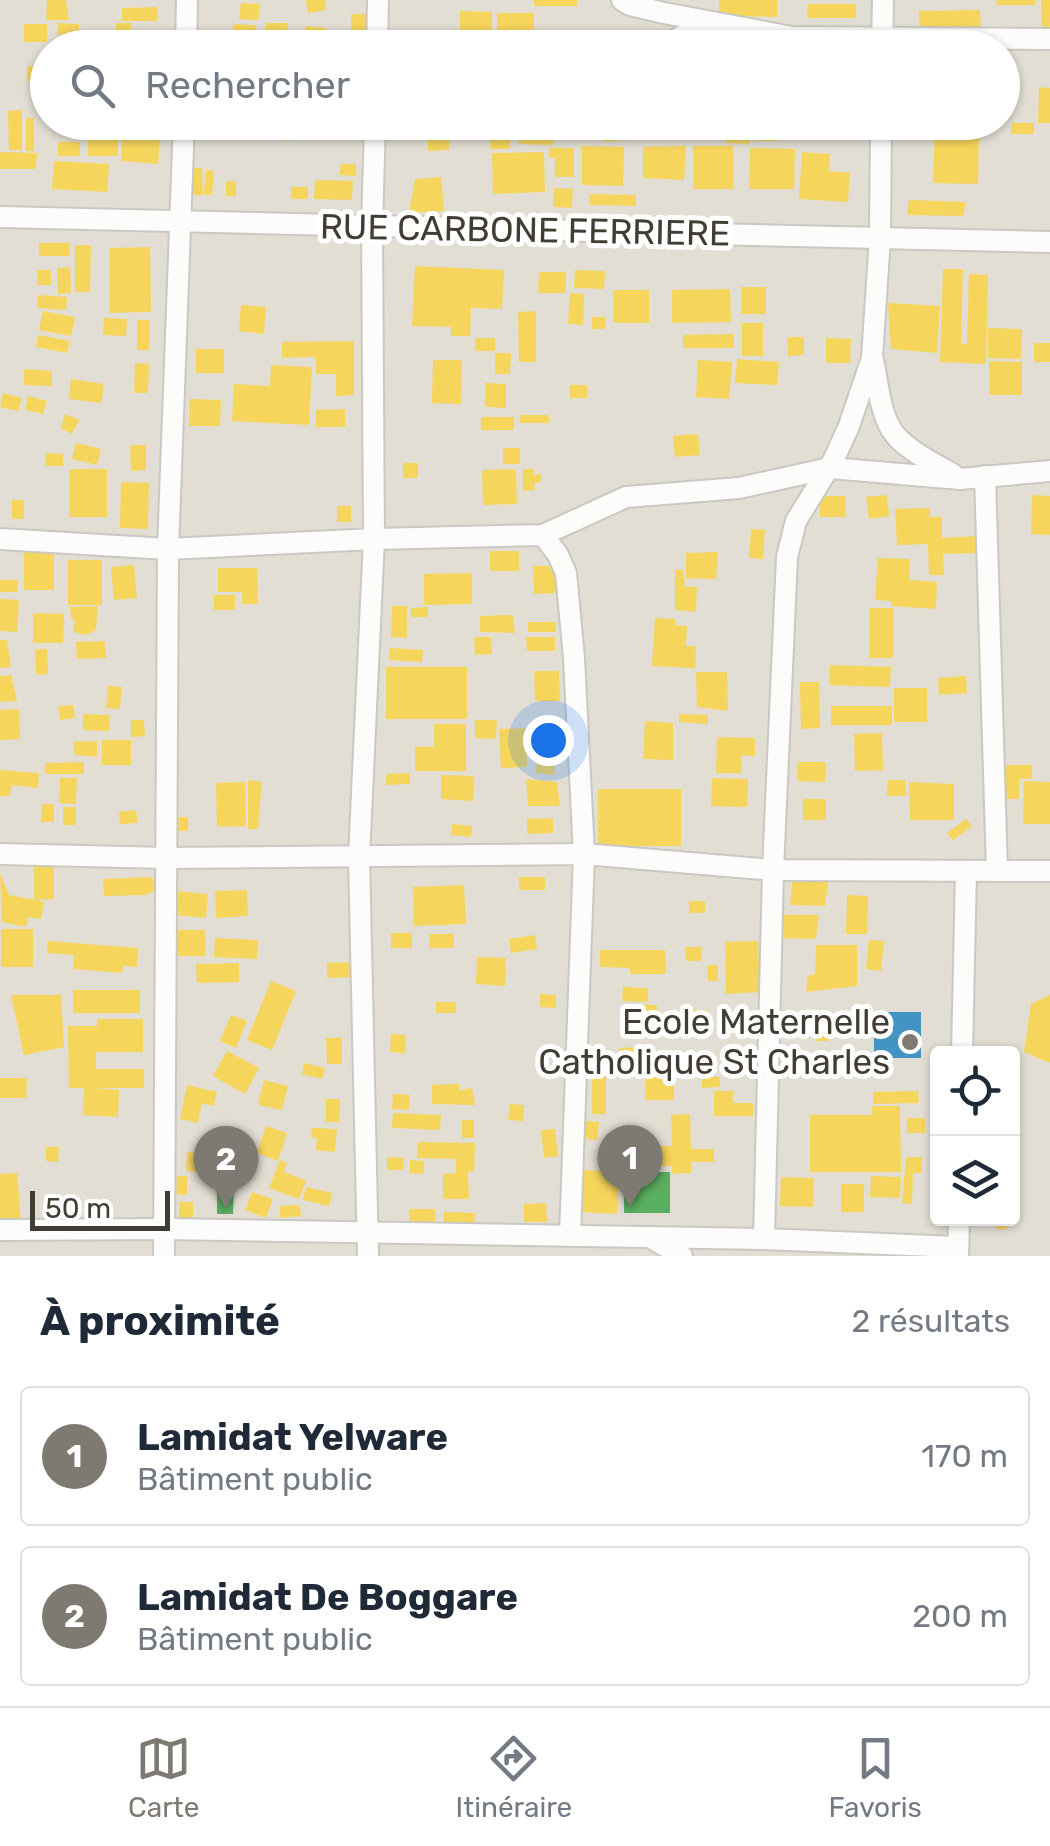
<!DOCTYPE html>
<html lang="fr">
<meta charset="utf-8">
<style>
:root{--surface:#fff;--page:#f2f2f3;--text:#1f2937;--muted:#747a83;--line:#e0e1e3;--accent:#7e7a72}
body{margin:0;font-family:Rubik,sans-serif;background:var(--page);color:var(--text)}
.controls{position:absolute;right:30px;bottom:30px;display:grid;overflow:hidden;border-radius:10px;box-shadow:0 2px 8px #0004}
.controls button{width:90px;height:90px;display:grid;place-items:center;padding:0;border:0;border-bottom:2px solid var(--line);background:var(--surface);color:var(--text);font:50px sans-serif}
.scale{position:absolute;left:30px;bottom:25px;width:140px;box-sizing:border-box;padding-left:10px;border:5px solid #423d34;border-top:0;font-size:28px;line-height:35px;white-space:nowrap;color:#423d34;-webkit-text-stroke:8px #fff;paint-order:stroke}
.you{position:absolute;left:548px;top:740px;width:35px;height:35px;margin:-25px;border:8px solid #fff;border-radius:50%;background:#1a73e8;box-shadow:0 0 0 15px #1a73e833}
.badge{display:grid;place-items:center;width:65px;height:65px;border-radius:50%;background:var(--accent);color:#fff;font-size:32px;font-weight:700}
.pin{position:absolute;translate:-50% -82px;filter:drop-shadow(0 2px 5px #0008)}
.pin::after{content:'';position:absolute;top:52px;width:35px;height:30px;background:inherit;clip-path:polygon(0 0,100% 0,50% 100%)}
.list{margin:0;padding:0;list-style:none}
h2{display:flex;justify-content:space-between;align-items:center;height:130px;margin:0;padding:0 40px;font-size:42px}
h2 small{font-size:32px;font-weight:400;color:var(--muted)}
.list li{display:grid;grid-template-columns:65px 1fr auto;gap:30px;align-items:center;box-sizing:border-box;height:140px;margin:0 20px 20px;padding:0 20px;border:2px solid var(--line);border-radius:10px}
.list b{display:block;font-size:38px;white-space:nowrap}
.list p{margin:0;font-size:32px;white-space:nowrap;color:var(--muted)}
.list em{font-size:32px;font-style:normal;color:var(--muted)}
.icon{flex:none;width:55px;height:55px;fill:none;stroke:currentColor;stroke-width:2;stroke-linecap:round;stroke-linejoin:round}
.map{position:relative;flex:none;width:1050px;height:1256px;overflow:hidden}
.search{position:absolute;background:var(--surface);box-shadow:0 2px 8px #0004;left:30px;right:30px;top:30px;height:110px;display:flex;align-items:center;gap:25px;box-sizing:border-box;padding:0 35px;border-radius:55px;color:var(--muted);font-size:38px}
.sheet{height:450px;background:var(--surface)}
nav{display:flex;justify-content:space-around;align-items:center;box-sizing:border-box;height:140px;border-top:2px solid var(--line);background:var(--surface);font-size:28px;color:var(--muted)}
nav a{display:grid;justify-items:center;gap:5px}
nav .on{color:var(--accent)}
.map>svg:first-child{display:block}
.residential{fill:#e2ded3;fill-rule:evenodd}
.homes{fill:#f6d55c}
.schools{fill:#4393c3}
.public{fill:#5aae61}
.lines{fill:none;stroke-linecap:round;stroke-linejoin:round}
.minor-casing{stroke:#cac8c2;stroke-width:24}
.minor{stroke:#fcfcfb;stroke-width:20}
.poi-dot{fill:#7e7a72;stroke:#fff;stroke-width:4}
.labels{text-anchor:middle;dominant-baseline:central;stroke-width:10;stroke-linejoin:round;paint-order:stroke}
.street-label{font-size:35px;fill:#423d34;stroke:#fff}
.poi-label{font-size:35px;fill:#423d34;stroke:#fff;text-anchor:end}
</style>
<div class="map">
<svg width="1050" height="1256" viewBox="0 0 1050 1256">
<rect width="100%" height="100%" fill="#eeece6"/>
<path class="residential" d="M0 0H1050V1256H0ZM48 48H1002V122H48ZM938 1054H1012V1218H938Z"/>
<g class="homes">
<polygon points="47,0 66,0 69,20 46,20"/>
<polygon points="306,0 325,0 326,10 308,13"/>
<rect x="534" y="0" width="43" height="6"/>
<polygon points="719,0 777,0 777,17 727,16 727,12 719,12"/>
<polygon points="997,0 1036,0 1035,5 996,5"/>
<polygon points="1041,0 1050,0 1050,27 1042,28"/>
<polygon points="241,3 260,4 258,20 239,19"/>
<polygon points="808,4 856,4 856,18 807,18"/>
<polygon points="157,7 157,21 122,21 122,8"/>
<polygon points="980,10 981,32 920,33 919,11"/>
<polygon points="460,11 492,12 491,48 459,48"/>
<rect x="497" y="13" width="37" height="35"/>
<polygon points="351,14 368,14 369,35 351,35"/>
<polygon points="58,23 79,24 79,35 57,34"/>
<rect x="116" y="23" width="15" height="12"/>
<polygon points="266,23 288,23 287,44 265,43"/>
<rect x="24" y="24" width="23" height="18"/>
<polygon points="233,24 256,25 255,48 232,47"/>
<polygon points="305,26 326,28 325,48 305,48"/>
<polygon points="329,31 341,32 340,48 328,48"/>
<rect x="27" y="66" width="21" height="15"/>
<polygon points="1039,87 1050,88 1050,123 1038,123"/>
<polygon points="22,110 22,150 9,150 8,111"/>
<rect x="26" y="118" width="8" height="33"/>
<polygon points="225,122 260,122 259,131 224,128"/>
<polygon points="280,122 293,122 289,141 277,139"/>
<polygon points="492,122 511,122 510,149 490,149"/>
<polygon points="519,122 554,122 553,145 519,144"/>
<polygon points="604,122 649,122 649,138 604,142"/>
<polygon points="727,122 750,122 749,144 726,143"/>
<rect x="754" y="122" width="25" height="19"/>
<polygon points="783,122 804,122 804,139 784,139"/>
<polygon points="123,123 161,125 158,164 121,161"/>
<rect x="1011" y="123" width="23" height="11"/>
<polygon points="118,126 118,156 88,156 88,127"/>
<polygon points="204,129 224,129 224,140 204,139"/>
<polygon points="935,129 979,131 978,184 933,183"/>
<polygon points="428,137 449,137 449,150 428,151"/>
<rect x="58" y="142" width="22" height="14"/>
<polygon points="582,146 624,147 623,186 582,185"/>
<polygon points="686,146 684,180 643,178 643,147"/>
<rect x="693" y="146" width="40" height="43"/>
<polygon points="549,148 574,148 574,177 555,177 555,158 549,158"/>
<polygon points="750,148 795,149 794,189 749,189"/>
<polygon points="0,152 37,153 36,169 0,169"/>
<polygon points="544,152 545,192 493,194 492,153"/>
<polygon points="802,152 830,154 829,171 850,173 848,202 799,199"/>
<polygon points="54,161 109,164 107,192 52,189"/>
<polygon points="341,164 356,164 356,176 340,175"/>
<polygon points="188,168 202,168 203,195 188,195"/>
<polygon points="206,170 214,171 212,195 204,194"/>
<polygon points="441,177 444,211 409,213 415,179"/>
<polygon points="315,180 353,181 352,200 314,199"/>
<rect x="226" y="181" width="10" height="15"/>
<rect x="291" y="187" width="17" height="12"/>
<polygon points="554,188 573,189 572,208 553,207"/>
<polygon points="590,194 636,195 636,206 589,205"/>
<polygon points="909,200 966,202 963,216 907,215"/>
<rect x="39" y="243" width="30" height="13"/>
<polygon points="75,245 91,245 90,292 75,292"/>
<polygon points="150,247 151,312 109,313 109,248"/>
<polygon points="415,266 504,270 502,309 471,308 470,336 451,336 451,327 412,326"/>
<polygon points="70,267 71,293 58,294 57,268"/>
<polygon points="943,269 963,269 961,343 967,345 969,274 988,275 986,364 940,362"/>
<rect x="37" y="270" width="14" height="15"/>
<polygon points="575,270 605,271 604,289 574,288"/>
<polygon points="539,272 566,272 566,293 538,293"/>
<rect x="741" y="287" width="25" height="27"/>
<polygon points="730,289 731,322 672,323 672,290"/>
<rect x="613" y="290" width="36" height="33"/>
<polygon points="570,293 584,294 583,325 568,324"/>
<polygon points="38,295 67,297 66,310 37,308"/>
<polygon points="888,303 940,306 937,353 891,349"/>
<polygon points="241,305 266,307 264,334 239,331"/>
<polygon points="43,311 75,317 71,336 39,330"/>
<polygon points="536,311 536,362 519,362 518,312"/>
<rect x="592" y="317" width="13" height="12"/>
<polygon points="104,318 127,319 126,336 103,335"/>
<rect x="137" y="320" width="12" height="30"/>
<rect x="742" y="323" width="21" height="33"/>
<polygon points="988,328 1022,329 1021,359 988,358"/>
<polygon points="734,334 734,348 683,348 683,335"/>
<polygon points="38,335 70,341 67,353 36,347"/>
<polygon points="787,337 804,337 804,355 788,356"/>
<rect x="475" y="338" width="20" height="13"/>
<polygon points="826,338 851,339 850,363 826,363"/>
<polygon points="354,341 354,395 336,396 336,374 316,374 316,357 282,358 282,342"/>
<rect x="1034" y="343" width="16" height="19"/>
<rect x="196" y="349" width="28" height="24"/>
<polygon points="495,353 511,353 510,374 495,374"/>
<polygon points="737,359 779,362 777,385 735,383"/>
<polygon points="433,360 462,360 461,404 432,403"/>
<polygon points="698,360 732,362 729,399 696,397"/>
<polygon points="989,361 1022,362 1022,395 989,395"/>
<polygon points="135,363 149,364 148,393 134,393"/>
<polygon points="271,365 312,367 309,425 232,421 234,384 270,386"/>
<polygon points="24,369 52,371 52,386 24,385"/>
<polygon points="71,379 104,384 101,403 69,399"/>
<polygon points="485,383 506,384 506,408 485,407"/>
<rect x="570" y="385" width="17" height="13"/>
<polygon points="3,393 22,398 18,411 0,407"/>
<polygon points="28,396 47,401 43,414 25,410"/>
<polygon points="190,399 221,400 220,426 189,426"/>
<polygon points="345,409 345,427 316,427 316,410"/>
<polygon points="65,414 80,420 71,434 61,428"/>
<rect x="520" y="415" width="29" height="8"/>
<rect x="481" y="417" width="33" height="13"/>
<polygon points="698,434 700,455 675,457 673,436"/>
<polygon points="76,443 101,449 97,465 72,459"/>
<polygon points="130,445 146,445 146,470 131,471"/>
<rect x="503" y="448" width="17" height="16"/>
<polygon points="46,453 63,454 63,466 45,466"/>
<rect x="403" y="463" width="15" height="15"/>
<rect x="69" y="469" width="38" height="48"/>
<polygon points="516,469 517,504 483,505 482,470"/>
<polygon points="523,469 534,469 534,475 541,474 541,482 534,483 535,490 523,491"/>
<polygon points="121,482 149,483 148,529 120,528"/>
<polygon points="887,495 889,516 869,519 866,497"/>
<polygon points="1032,495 1050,496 1050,535 1031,534"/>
<rect x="820" y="496" width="25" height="21"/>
<rect x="12" y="500" width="12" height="19"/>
<rect x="337" y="506" width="14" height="16"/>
<polygon points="930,508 930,517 942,517 942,538 976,536 976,553 943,554 944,575 929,575 928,544 897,545 895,509"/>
<polygon points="751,529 765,530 763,559 749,558"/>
<rect x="490" y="551" width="29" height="20"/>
<rect x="24" y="552" width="30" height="38"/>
<polygon points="718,552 716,579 686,578 686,553"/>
<polygon points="878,558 910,559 909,580 937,582 936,609 891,606 891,601 875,600"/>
<rect x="68" y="560" width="34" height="45"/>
<polygon points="134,565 137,598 114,600 111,567"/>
<polygon points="533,566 556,566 557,593 534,594"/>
<polygon points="218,568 257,568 258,604 242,604 242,592 218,592"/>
<polygon points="675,569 683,570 685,587 697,587 696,612 675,610"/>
<polygon points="472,573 472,604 424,605 424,574"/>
<polygon points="0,580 18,580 17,592 0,592"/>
<rect x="214" y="595" width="21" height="15"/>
<polygon points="0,599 19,600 17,632 0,631"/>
<polygon points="98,606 96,630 86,635 73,632 75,621 71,618 70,607"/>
<polygon points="392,606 407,606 407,638 391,637"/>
<polygon points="428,607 428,617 411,617 411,608"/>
<rect x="869" y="608" width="24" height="50"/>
<polygon points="33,613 64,614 63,643 33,643"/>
<polygon points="513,615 515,633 480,632 480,616"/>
<polygon points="655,618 675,619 675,625 687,626 686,646 696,646 695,668 652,666"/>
<rect x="528" y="622" width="28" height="10"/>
<polygon points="474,637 491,637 492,654 475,655"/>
<polygon points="526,637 555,637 555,651 527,651"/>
<polygon points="0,640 7,640 11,667 0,668"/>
<polygon points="105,641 106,658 77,659 76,642"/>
<polygon points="390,648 423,650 422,662 389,660"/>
<polygon points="35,649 47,649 48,674 36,675"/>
<polygon points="830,665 891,667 890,687 829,685"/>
<rect x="386" y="667" width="81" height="52"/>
<polygon points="534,671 559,671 560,701 535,701"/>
<polygon points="696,672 727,672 728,711 697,707"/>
<polygon points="11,675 17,701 0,702 0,676"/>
<polygon points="966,676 967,693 939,695 938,678"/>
<polygon points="800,682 819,682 820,728 801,729"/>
<polygon points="108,686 122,687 120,709 106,708"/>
<rect x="894" y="688" width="33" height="34"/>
<polygon points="73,705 75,718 60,720 58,706"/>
<rect x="831" y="706" width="61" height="19"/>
<polygon points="19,709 20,739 0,740 0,710"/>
<polygon points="83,714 109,715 109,731 83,730"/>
<polygon points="679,714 708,715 708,724 679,722"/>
<polygon points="131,720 144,720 145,736 131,737"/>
<polygon points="475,720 497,720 496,739 475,738"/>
<polygon points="645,721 673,723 673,760 643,759"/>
<polygon points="434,724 466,724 466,771 415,771 415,747 434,747"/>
<polygon points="526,728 527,767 501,768 499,729"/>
<polygon points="882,733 883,770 855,771 854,734"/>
<polygon points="717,737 755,738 755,756 742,755 741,773 716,773"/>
<rect x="102" y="740" width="29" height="25"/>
<polygon points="97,741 97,757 75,755 73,742"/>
<polygon points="537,759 555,761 554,775 536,773"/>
<polygon points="84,762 84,774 45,774 45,763"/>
<polygon points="798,762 826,762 825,782 797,781"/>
<polygon points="1004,765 1032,765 1032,779 1019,779 1019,799 1004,799"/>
<polygon points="0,770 39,773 38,788 12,785 9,796 0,796"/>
<polygon points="410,773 410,784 386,785 386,774"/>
<polygon points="441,775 474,776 473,801 441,799"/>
<polygon points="60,778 77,778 76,804 59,803"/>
<polygon points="712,778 748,779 747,807 711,806"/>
<polygon points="526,779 557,782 560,806 528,806"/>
<polygon points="248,780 262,782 258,829 248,829"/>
<polygon points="888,780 905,780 906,796 887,796"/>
<polygon points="1024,781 1050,782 1050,824 1023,824"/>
<polygon points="245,782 246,826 217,827 216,783"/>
<polygon points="909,782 954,784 954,820 910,820"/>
<rect x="598" y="789" width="83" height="57"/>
<rect x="803" y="799" width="23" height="21"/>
<polygon points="42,804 54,804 54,822 41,822"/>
<rect x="63" y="807" width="13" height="18"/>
<polygon points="136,810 138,823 120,824 119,812"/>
<rect x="175" y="817" width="13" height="14"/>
<polygon points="553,818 553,833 527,834 527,819"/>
<polygon points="966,819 972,826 953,840 947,833"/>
<polygon points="452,824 472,826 471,837 451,835"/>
<polygon points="34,864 54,864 54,899 34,900"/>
<polygon points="0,873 9,895 44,902 41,919 28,917 26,927 2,922"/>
<polygon points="152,877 157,889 146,895 104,896 103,879"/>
<rect x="519" y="877" width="26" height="13"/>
<polygon points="792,882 828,882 825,906 790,905"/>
<polygon points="464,885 466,924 414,926 413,887"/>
<polygon points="247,890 248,916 216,918 215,891"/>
<polygon points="176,891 208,894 206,918 174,915"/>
<polygon points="847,895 868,896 867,934 846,934"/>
<rect x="689" y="901" width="16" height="12"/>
<polygon points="783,915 819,915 816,939 781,938"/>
<rect x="1" y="929" width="32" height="38"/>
<rect x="175" y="930" width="30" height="26"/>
<rect x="391" y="933" width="21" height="15"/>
<rect x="429" y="934" width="25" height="14"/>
<polygon points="535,935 537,949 511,953 509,939"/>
<polygon points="215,938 258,940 257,959 214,957"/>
<polygon points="869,940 884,941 881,971 866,969"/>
<polygon points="48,941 138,948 137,967 123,966 122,973 73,969 74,955 47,953"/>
<polygon points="758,941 760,992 726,994 725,942"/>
<polygon points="816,945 857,945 857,986 806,992 808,976 815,974"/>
<polygon points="685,947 701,947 701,961 686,961"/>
<polygon points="600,950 665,950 666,974 630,974 630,968 600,967"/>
<polygon points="477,957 506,958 505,986 476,984"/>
<polygon points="353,962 353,977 327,978 327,963"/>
<polygon points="239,963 239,982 197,983 196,964"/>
<polygon points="707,965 718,965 718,981 708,981"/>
<polygon points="271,981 296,991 272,1050 247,1040"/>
<polygon points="623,987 648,988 648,1002 622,1001"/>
<rect x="73" y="990" width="67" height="23"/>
<polygon points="540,994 556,995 556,1008 540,1007"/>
<polygon points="11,995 61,995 64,1047 24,1055"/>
<polygon points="1050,995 1050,1063 1024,1052 1031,1004"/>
<rect x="436" y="1002" width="20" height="11"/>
<polygon points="632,1004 657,1005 656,1020 631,1019"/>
<polygon points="683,1010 708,1010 708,1036 683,1037"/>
<polygon points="231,1015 247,1021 236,1048 220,1041"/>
<polygon points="97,1019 143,1019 143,1052 96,1052 96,1069 144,1069 144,1088 95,1088 119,1090 118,1117 83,1115 84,1088 69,1088 68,1026 97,1026"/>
<polygon points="814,1024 828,1024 829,1041 815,1041"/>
<polygon points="391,1034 406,1035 405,1053 390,1052"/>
<polygon points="326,1038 342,1038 342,1064 327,1064"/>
<polygon points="645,1047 646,1056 619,1057 619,1048"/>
<polygon points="227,1051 259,1068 245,1094 213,1076"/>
<polygon points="692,1059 709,1059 709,1072 693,1072"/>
<polygon points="304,1063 325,1068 322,1079 302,1074"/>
<polygon points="646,1063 674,1063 674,1100 645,1100"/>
<polygon points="606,1073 606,1114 592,1114 592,1074"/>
<polygon points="702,1077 719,1077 720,1087 702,1088"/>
<polygon points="0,1078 27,1078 26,1098 0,1098"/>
<polygon points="264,1080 288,1086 282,1110 258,1105"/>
<polygon points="459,1084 459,1090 472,1088 475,1105 432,1104 432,1085"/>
<polygon points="187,1085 217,1092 214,1106 202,1103 198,1123 180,1119"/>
<polygon points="714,1091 733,1091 733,1103 753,1103 753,1116 714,1116"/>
<polygon points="918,1091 919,1103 873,1104 873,1092"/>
<polygon points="393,1094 410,1095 409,1110 392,1109"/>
<polygon points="326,1099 340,1099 339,1122 326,1122"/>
<polygon points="510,1104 524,1105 523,1121 508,1120"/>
<polygon points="872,1106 900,1106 901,1172 810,1172 810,1115 872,1115"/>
<polygon points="393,1113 441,1115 440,1130 392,1128"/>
<polygon points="690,1114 691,1149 714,1149 714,1162 691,1162 691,1173 672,1174 672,1166 659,1166 659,1146 672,1146 671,1115"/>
<rect x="907" y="1118" width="18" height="15"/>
<rect x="462" y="1120" width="12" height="18"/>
<polygon points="586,1121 599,1122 597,1140 585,1139"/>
<polygon points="266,1126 287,1133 278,1161 257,1153"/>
<polygon points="312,1128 337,1129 335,1152 316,1150 317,1138 311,1137"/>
<polygon points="555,1129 558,1156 544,1158 541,1130"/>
<polygon points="217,1139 242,1147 239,1155 214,1147"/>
<polygon points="418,1142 475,1143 474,1172 468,1172 469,1199 443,1199 443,1174 456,1173 456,1159 417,1158"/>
<polygon points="46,1147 59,1147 58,1162 46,1161"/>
<polygon points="187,1152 213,1153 211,1173 186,1171"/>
<polygon points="387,1157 404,1158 403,1170 387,1170"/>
<polygon points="906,1157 922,1157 922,1173 913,1173 912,1204 902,1203"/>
<polygon points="233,1159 253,1167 247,1184 226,1175"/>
<polygon points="280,1160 287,1163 284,1172 306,1181 299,1199 269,1188"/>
<polygon points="410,1160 424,1161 424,1174 410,1173"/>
<polygon points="583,1170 619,1172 617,1214 580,1212"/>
<polygon points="17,1173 21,1221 0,1222 0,1174"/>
<polygon points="177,1176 187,1176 187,1195 176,1194"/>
<polygon points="871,1176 901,1177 900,1198 870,1197"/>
<polygon points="781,1177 814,1178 813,1207 780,1206"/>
<rect x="841" y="1184" width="23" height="28"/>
<polygon points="306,1187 332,1193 329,1206 303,1200"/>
<polygon points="252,1192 273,1199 266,1218 245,1210"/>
<rect x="179" y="1202" width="14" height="18"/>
<polygon points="546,1203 547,1222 524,1222 524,1204"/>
<polygon points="300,1205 301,1216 280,1218 280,1206"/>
<polygon points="409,1209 435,1209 435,1225 410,1226"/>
<polygon points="444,1212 475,1213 474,1228 443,1227"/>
<polygon points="990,1218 1012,1218 1008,1228 999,1230"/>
</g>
<rect class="schools" x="874" y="1012" width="47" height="46"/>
<g class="public">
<rect x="624" y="1172" width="46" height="41"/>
<polygon points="217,1188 234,1188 233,1214 217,1214"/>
</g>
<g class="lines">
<g class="minor-casing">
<g id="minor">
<polyline points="622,0 630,5 664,13 792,37 1050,39"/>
<polyline points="186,48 187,0"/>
<polyline points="377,48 378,0"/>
<polyline points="659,48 710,22"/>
<polyline points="882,48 883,0"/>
<polyline points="0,217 1050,242"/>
<path d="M873 360C878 381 879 409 891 429 903 449 934 463 954 475"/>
<polyline points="985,476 997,871"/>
<polyline points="543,535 558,555 566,573 574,658 584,854 570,1236"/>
<polyline points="0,539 168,549 374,539 543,535 626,497 739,488 830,468 960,479 1050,471"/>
<polyline points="0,854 167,858 584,854 773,870 1050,871"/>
<polyline points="962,1054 966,871"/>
<polyline points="0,1230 165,1229 764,1239 958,1247"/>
<polyline points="653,1239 682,1256"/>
<polyline points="764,1239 773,870 787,557 796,521 833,461 849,426 872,358 880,238 881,122"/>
<polyline points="164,1256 168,549 184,122"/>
<polyline points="368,1256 359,857 374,539 372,226 375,122"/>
<polyline points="958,1256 959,1218"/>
</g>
</g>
<use href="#minor" class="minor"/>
</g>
<circle class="poi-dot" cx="910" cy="1042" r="10"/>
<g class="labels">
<g class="street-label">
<text transform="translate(525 230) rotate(1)">RUE CARBONE FERRIERE</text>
</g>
<g class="poi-label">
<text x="890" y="1022">Ecole Maternelle<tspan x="890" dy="40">Catholique St Charles</tspan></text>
</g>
</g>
</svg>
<div class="controls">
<button><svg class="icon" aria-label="locate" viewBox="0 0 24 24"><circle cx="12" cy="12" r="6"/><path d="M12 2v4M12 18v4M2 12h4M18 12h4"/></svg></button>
<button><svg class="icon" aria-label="layers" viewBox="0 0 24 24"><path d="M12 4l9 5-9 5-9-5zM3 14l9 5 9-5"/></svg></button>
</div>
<div class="scale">50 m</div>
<div class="you"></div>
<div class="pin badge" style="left:630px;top:1207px">1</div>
<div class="pin badge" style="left:226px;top:1208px">2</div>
<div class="search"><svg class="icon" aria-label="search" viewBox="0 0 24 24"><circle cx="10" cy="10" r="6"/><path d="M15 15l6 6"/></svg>Rechercher</div>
</div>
<section class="sheet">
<h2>À proximité<small>2 résultats</small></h2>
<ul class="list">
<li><span class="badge">1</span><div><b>Lamidat Yelware</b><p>Bâtiment public</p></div><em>170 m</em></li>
<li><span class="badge">2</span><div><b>Lamidat De Boggare</b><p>Bâtiment public</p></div><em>200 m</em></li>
</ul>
</section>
<nav>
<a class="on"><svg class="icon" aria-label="map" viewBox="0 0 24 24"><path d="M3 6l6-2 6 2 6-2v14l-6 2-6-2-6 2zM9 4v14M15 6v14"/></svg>Carte</a>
<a><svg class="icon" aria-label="directions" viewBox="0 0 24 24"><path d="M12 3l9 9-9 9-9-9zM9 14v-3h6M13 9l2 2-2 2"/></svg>Itinéraire</a>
<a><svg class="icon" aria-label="saved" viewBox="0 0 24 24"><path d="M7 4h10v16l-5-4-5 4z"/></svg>Favoris</a>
</nav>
